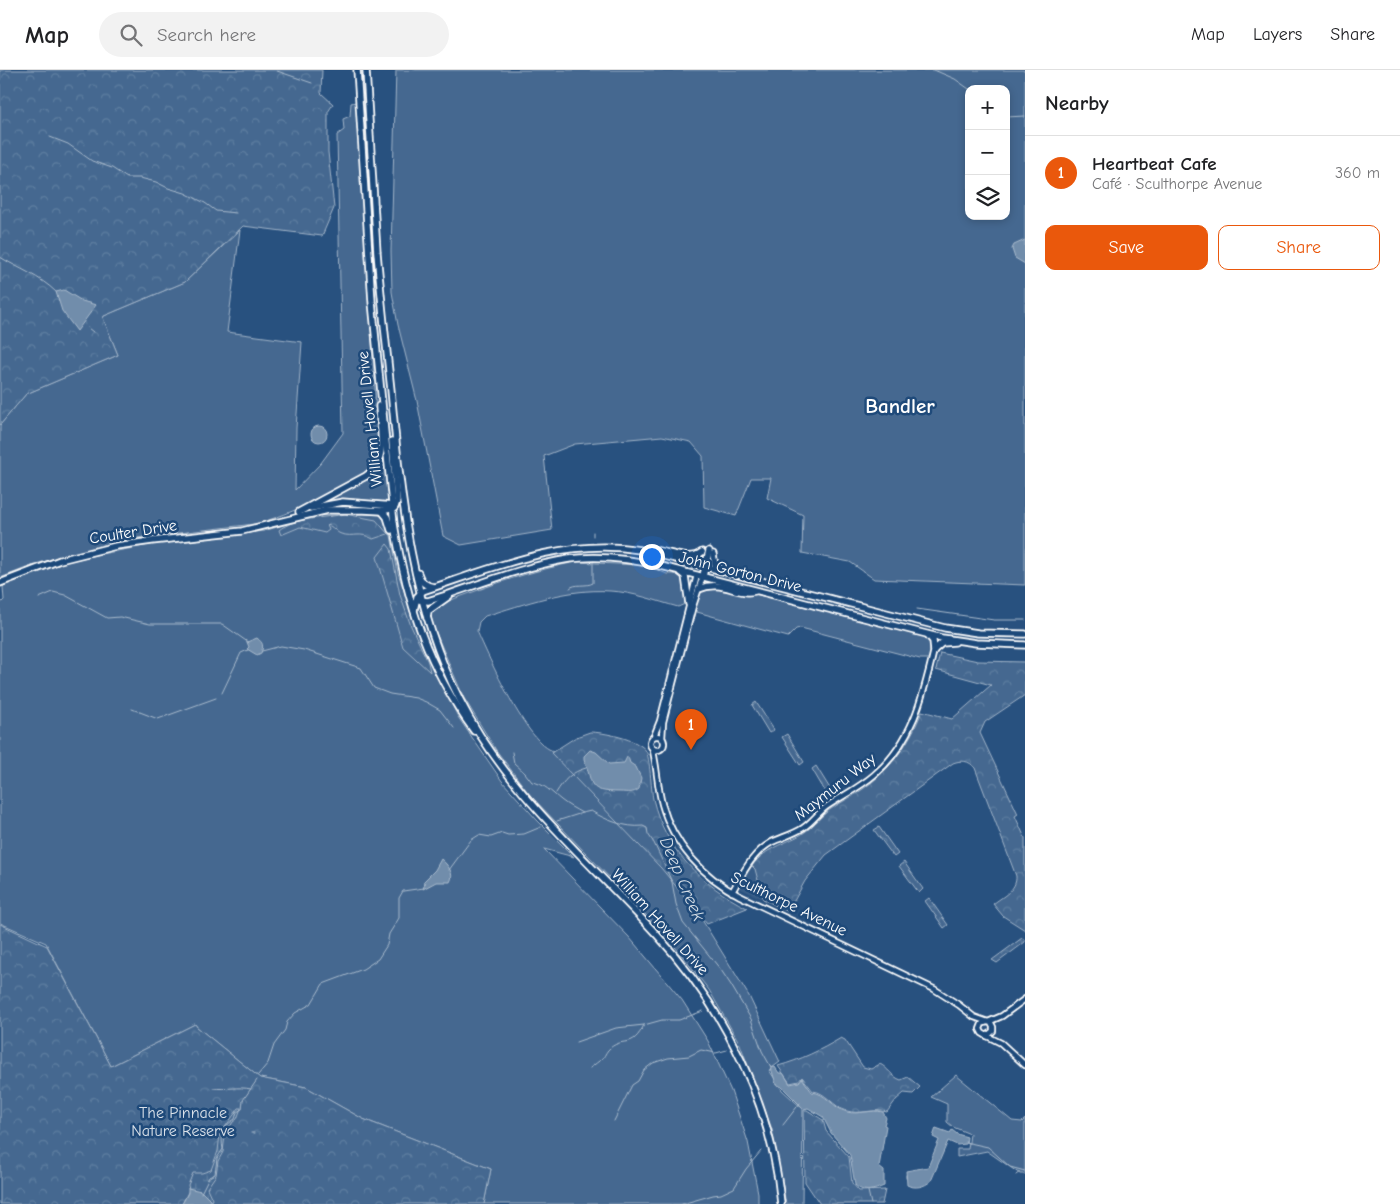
<!DOCTYPE html>
<meta charset="utf-8">
<style>
:root{--surface:#fff;--page:#f2f2f2;--text:#202124;--muted:#757577;--line:#e0e0e0;--accent:#ea580c}
body{margin:0;font-family:"Comic Neue",sans-serif;background:var(--page);color:var(--text)}
.controls{position:absolute;right:15px;top:15px;display:grid;overflow:hidden;border-radius:10px;box-shadow:0 2px 8px #0003}
.controls button{width:45px;height:45px;display:grid;place-items:center;padding:0;border:0;border-bottom:1px solid var(--line);background:var(--surface);color:var(--text);font:25px sans-serif}
.you{position:absolute;left:651px;top:486px;width:18px;height:18px;margin:-12px;border:4px solid #fff;border-radius:50%;background:#1a73e8;box-shadow:0 0 0 8px #1a73e833}
.badge{display:grid;place-items:center;width:32px;height:32px;border-radius:50%;background:var(--accent);color:#fff;font-size:16px;font-weight:700}
.pin{position:absolute;translate:-50% -41px;filter:drop-shadow(0 1px 2px #0008)}
.pin::after{content:'';position:absolute;top:26px;width:18px;height:15px;background:inherit;clip-path:polygon(0 0,100% 0,50% 100%)}
.list{margin:0;padding:0;list-style:none}
h2{display:flex;justify-content:space-between;align-items:center;height:65px;margin:0;padding:0 20px;font-size:21px}
h2 small{font-size:16px;font-weight:400;color:var(--muted)}
.list li{display:grid;grid-template-columns:32px 1fr auto;gap:15px;align-items:center;box-sizing:border-box;height:75px;padding:0 20px;border-top:1px solid var(--line)}
.list b{display:block;font-size:19px;white-space:nowrap}
.list p{margin:0;font-size:16px;white-space:nowrap;color:var(--muted)}
.list em{font-size:16px;font-style:normal;color:var(--muted)}
.actions{display:flex;gap:10px;padding:15px 20px}
.actions a{flex:1;padding:11px 0;border:1px solid var(--accent);border-radius:10px;text-align:center;font-size:18px;color:var(--accent)}
.actions .main{background:var(--accent);color:#fff}
.icon{flex:none;width:28px;height:28px;fill:none;stroke:currentColor;stroke-width:2;stroke-linecap:round;stroke-linejoin:round}
.map{position:relative;flex:none;width:1025px;height:1134px;overflow:hidden}
header{display:flex;align-items:center;gap:30px;box-sizing:border-box;height:70px;padding:0 25px;background:var(--surface);border-bottom:1px solid var(--line)}
header strong{font-size:24px}
nav{display:flex;gap:28px;margin-inline-start:auto;font-size:18px}
.search{width:350px;height:45px;background:var(--page);display:flex;align-items:center;gap:12px;box-sizing:border-box;padding:0 18px;border-radius:28px;color:var(--muted);font-size:19px}
main{display:flex}
aside{flex:1;background:var(--surface)}
.map>svg:first-child{display:block}
.built{fill:#375d88}
.grass{fill:#446890;stroke:#a2b4c8;fill-rule:evenodd}
.forest{fill:url(#forest-crowns);stroke:#a2b4c8}
.wetland{fill:url(#wetland-marsh);stroke:#a2b4c8}
.water{fill:#718dab;stroke:#aabbcd}
.lines{fill:none;stroke-linecap:round;stroke-linejoin:round}
.stream{stroke:#aabbcd;stroke-width:1}
.minor-casing{stroke:#fff;stroke-width:8}
.major-casing{stroke:#fff;stroke-width:9}
.minor{stroke:#1f4a7a;stroke-width:4.5}
.major{stroke:#1f4a7a;stroke-width:5.5}
.labels{text-anchor:middle;dominant-baseline:central;stroke-width:5;stroke-linejoin:round;paint-order:stroke}
.street-label{font-size:16px;fill:#fff;stroke:#1f4a7a}
.park-label{font-size:16px;fill:#dae1e9;stroke:#1f4a7a}
.water-label{font-size:18px;font-style:italic;fill:#d4dde6;stroke:#1f4a7a}
.district-label{font-size:21px;font-weight:bold;fill:#fff;stroke:#1f4a7a}
</style>
<header>
<strong>Map</strong>
<div class="search"><svg class="icon" aria-label="search" viewBox="0 0 24 24"><circle cx="10" cy="10" r="6"/><path d="M15 15l6 6"/></svg>Search here</div>
<nav><a>Map</a><a>Layers</a><a>Share</a></nav>
</header>
<main>
<div class="map">
<svg width="1025" height="1134" viewBox="0 0 1025 1134">
<defs>
<pattern id="forest-crowns" width="20" height="18" patternUnits="userSpaceOnUse" patternTransform="scale(1.25)"><rect width="20" height="18" fill="#446890"/><path d="M2 6a3 3 0 1 1 6 0M12 15a3 3 0 1 1 6 0" fill="none" stroke="#607fa1"/></pattern>
<pattern id="wetland-marsh" width="20" height="14" patternUnits="userSpaceOnUse" patternTransform="scale(1.25)"><rect width="20" height="14" fill="#446890"/><path d="M1 5h8M5 5V1M11 12h8M15 12V8" fill="none" stroke="#607fa1"/></pattern>
</defs>
<rect width="100%" height="100%" fill="#28517f"/>
<filter id="ink" filterUnits="userSpaceOnUse"><feTurbulence type="fractalNoise" baseFrequency=".02" numOctaves="2"/><feDisplacementMap in="SourceGraphic" scale="10" xChannelSelector="R" yChannelSelector="G"/><feConvolveMatrix kernelMatrix="1 2 1 2 8 2 1 2 1" color-interpolation-filters="sRGB"/></filter>
<g filter="url(#ink)">
<polygon class="built" points="752,796 755,798 763,829 741,819 740,816"/>
<g class="grass">
<path d="M396 0H1025V515L874 509 850 492 802 483 803 445 767 428 771 408H751L736 446 704 437 703 386 691 372 662 366 575 374 544 386 552 460 461 475 443 466 417 331 398 255 392 222 391 181ZM969 19H1006V146H969Z"/>
<path d="M356 32 379 379 378 389 373 397C342 419 292 445 254 454L128 469 39 493 0 508V355L26 324 118 285 103 248 104 246 185 212 240 160 227 262 302 272 296 358 295 420 321 393 343 363 337 65 344 60 343 49 350 46 351 33Z"/>
<path d="M383 385H385L388 432 347 431 323 432C343 421 376 409 383 385Z"/>
<polygon points="363,444 383,445 389,455 398,503 422,574 458,647 502,711 537,750 574,787 544,779 629,867 682,930 708,971 731,1021 748,1072 758,1123 758,1134 484,1134 491,1099 363,1049 306,1017 260,1008 197,957 195,954 111,996 46,873 0,853 0,534 4,530 3,517 8,512 69,491 101,484 155,474 264,461 313,446"/>
<path d="M576 492 637 495 650 497 667 504H676L684 509 685 515V534L678 537C656 531 633 522 610 521 567 518 525 534 485 546L479 552 477 561C488 586 528 676 554 681L551 682 670 798 749 926 780 992 769 1000 782 1020 803 1039 802 1134H786L772 1059 740 974 709 920 668 868 530 725 496 680 464 628 430 549 429 544C441 532 457 528 473 522 507 509 541 499 576 492Z"/>
<polygon points="715,518 759,525 925,567 931,573 931,585 928,589 920,589 801,558 796,559 788,567 697,542 695,538 702,520"/>
<polygon points="956,1005 1012,1051 1022,1052 1025,1049 1025,1104 1020,1104 987,1081 957,1087 957,1079 968,1079 970,1064 953,1057 947,1052 947,1034 931,1027"/>
</g>
<g class="forest">
<polygon points="0,0 322,0 321,23 333,34 328,42 328,82 334,138 322,166 243,156 185,212 104,246 103,248 118,285 26,324 0,355"/>
<path d="M345 444 376 450 388 464 373 469C360 461 354 468 341 464 335 462 333 456 327 455L329 460 325 463 300 457 281 465 279 460C293 448 326 448 345 444Z"/>
<polygon points="387,474 391,479 400,525 411,556 428,592 430,602 403,577 377,487"/>
<path d="M940 583 978 591 1025 592V625L985 652 980 663 1018 744 1015 746 1025 768V860L1003 846 993 834C1003 826 1017 820 1016 806L975 698C969 690 961 690 953 693L826 785 805 811 789 840 787 841 763 829 755 799 752 796C766 777 783 775 802 764 812 758 819 748 828 741 839 733 852 727 863 719 891 699 910 673 922 641L952 649 991 615 936 600Z"/>
<polygon points="756,632 774,660 769,663 752,635"/>
<path d="M590 662C602 662 639 669 646 681 650 687 651 719 653 729 665 780 702 815 747 838L707 854 661 798 551 683 576 667Z"/>
<polygon points="787,664 804,692 800,695 782,667"/>
<polygon points="816,696 834,725 829,728 812,699"/>
<polygon points="879,757 898,784 894,787 874,760"/>
<polygon points="904,792 923,819 919,823 899,796"/>
<polygon points="929,828 948,855 944,858 925,831"/>
<polygon points="0,854 47,876 111,996 195,954 197,957 260,1008 306,1017 363,1049 491,1099 484,1134 0,1134"/>
<polygon points="1022,868 1025,870 1025,872 997,893 992,890"/>
<path d="M841 968 845 970 863 997 871 999 880 994C888 998 892 1007 901 1010L908 1007 920 1017 913 1024 904 1023 896 1030 887 1042C874 1038 860 1045 847 1041 833 1037 826 1022 813 1021L802 1007 799 1011 790 1013 778 996C800 990 821 980 841 968Z"/>
<polygon points="804,1040 807,1040 823,1050 826,1061 849,1087 852,1113 859,1121 885,1120 882,1134 820,1134 805,1112"/>
</g>
<polygon class="wetland" points="239,1038 241,1038 237,1049 233,1052 225,1065 223,1082 218,1091 216,1105 207,1118 212,1129 210,1134 182,1134 189,1120 188,1115 193,1103 202,1103 211,1100 218,1081 220,1064"/>
<g class="water">
<polygon points="1025,170 1025,194 1015,188 1012,179 1014,175"/>
<polygon points="64,220 82,231 96,235 77,261 62,241 56,222"/>
<circle cx="319" cy="364" r="8"/>
<path d="M257 568C263 573 264 575 261 583L257 585 247 579 249 577 247 572Z"/>
<path d="M590 680 596 682 609 694 624 693 627 687H628L630 693 636 697 641 708 639 719C633 724 627 722 620 722 586 722 594 715 584 689V686Z"/>
<path d="M441 789C448 795 455 804 450 812H436L423 819 425 813 423 812 435 800Z"/>
<path d="M775 997 779 1003H783L790 1014 799 1012 802 1008 812 1022C826 1023 833 1038 847 1042 859 1045 872 1039 883 1042L886 1048 884 1055 886 1056 879 1097 884 1101V1116C874 1120 864 1124 855 1115L850 1085 831 1063 823 1047 808 1038 804 1039 782 1017 776 1014 771 998Z"/>
<path d="M936 1058 950 1063 952 1060 957 1064 967 1067 966 1074 957 1075 948 1071 931 1111C924 1117 915 1119 907 1115L906 1101 928 1097 939 1070 933 1067Z"/>
<polygon points="188,1118 201,1121 210,1130 210,1134 182,1134 188,1123"/>
</g>
<g class="lines">
<g class="stream">
<polyline points="934,0 955,9 969,19"/>
<polyline points="277,1 312,13"/>
<polyline points="1006,47 1025,46"/>
<polyline points="50,67 68,74 92,91 112,98 127,108 140,108 156,112 168,118 185,123 205,133 216,141 236,143"/>
<path d="M0 187C19 199 40 206 56 222"/>
<polyline points="88,258 93,262"/>
<polyline points="593,462 593,466"/>
<path d="M570 518C575 513 586 517 593 513V491"/>
<polyline points="39,528 53,522 65,525 107,548 120,547 150,554 222,554 249,573"/>
<polyline points="917,539 994,550 1025,550"/>
<polyline points="262,581 281,576 304,580 361,598 374,618 390,624 416,628 426,632 440,640 454,658"/>
<polyline points="222,623 241,583 248,580"/>
<polyline points="132,639 158,649 216,628"/>
<path d="M512 682 514 693 525 703 532 712C545 714 551 722 561 730 567 735 575 739 582 743L591 741C606 750 625 758 643 756L647 758 648 764 654 773 672 812 676 834 683 853 721 900 731 915 751 949 762 981 772 999"/>
<path d="M556 723C564 710 571 702 586 698"/>
<polyline points="557,751 582,743"/>
<polyline points="449,800 471,770 479,765 491,767 502,763 508,765 524,764 541,757"/>
<polyline points="576,972 616,958 644,955 662,950 679,950 703,941"/>
<path d="M590 998C594 995 599 991 603 988 605 985 607 980 610 978 625 966 632 980 644 955"/>
<polyline points="258,1005 268,993 274,975 285,960 287,952 295,943 311,934 323,914 363,899 378,889 387,875 389,864 399,848 399,828 403,821 424,818"/>
<path d="M213 1018C226 1020 238 1016 251 1019"/>
<polyline points="614,1051 632,1015 638,1011 644,1000 653,993 668,988 689,986 701,980 716,983 727,980"/>
<polyline points="783,1055 800,1033"/>
<polyline points="251,1063 254,1063"/>
<polyline points="965,1072 988,1077 1010,1097 1025,1101"/>
<polyline points="906,1105 906,1108"/>
<polyline points="1016,1105 1021,1101"/>
<polyline points="868,1121 871,1134"/>
<path d="M201 1123 209 1107 215 1104 217 1088 223 1079C220 1066 224 1055 235 1049L237 1042 242 1039 243 1030 257 1010"/>
<polyline points="682,1134 713,1125 721,1124 734,1118 746,1099 761,1081"/>
</g>
<g class="minor-casing">
<g id="minor">
<polyline points="654,666 660,651 697,505"/>
<circle cx="657" cy="673" r="7"/>
<polyline points="662,669 663,652 693,536 703,506"/>
<path d="M652 677C657 695 657 715 662 734 673 774 703 807 740 826L934 919 959 935 974 947 991 953 993 957V961L987 966 982 963 980 959 982 954 987 952"/>
<path d="M732 822C743 803 752 783 772 772 783 767 794 764 803 758 812 752 818 743 826 737 842 726 859 718 874 705 912 673 923 627 934 580"/>
<polyline points="988,952 1002,946 1025,929"/>
<polyline points="987,966 1001,973 1025,995"/>
</g>
</g>
<g class="major-casing">
<g id="major">
<path d="M357 0 372 232 394 454C407 533 427 596 474 661"/>
<path d="M366 0C370 61 373 121 377 182 381 228 386 274 391 320 401 426 410 533 460 630 507 723 588 789 657 865 724 938 772 1034 781 1134"/>
<polyline points="392,371 397,431 395,437"/>
<polyline points="311,438 343,432 394,436"/>
<polyline points="382,441 387,447 391,460"/>
<path d="M299 442 366 406C389 390 380 361 379 336"/>
<path d="M647 480C664 478 687 494 702 482"/>
<polyline points="713,484 715,495 720,500"/>
<polyline points="680,502 685,506 689,534"/>
<path d="M418 503C420 511 425 516 434 517"/>
<polyline points="703,506 709,481"/>
<polyline points="0,513 60,490 116,476 152,471 242,461 328,440 364,440 382,441 394,438"/>
<path d="M699 519C722 509 737 526 755 521"/>
<path d="M419 530 428 531C473 517 523 496 569 489 600 485 631 489 661 496L942 568 976 573 1025 575"/>
<path d="M414 540 417 527 423 521C493 498 564 467 640 480L945 558 978 563 1025 564"/>
<polyline points="427,548 428,541 449,526"/>
<polyline points="928,565 933,571 934,580"/>
<polyline points="934,580 942,573 955,572"/>
</g>
</g>
<use href="#minor" class="minor"/>
<use href="#major" class="major"/>
</g>
</g>
<g class="labels">
<g class="street-label">
<text transform="translate(370 349) rotate(-96)">William Hovell Drive</text>
<text transform="translate(133 462) rotate(-9)">Coulter Drive</text>
<text transform="translate(740 502) rotate(14)">John Gorton Drive</text>
<text transform="translate(835 717) rotate(-38)">Maymuru Way</text>
<text transform="translate(789 834) rotate(26)">Sculthorpe Avenue</text>
<text transform="translate(660 852) rotate(48)">William Hovell Drive</text>
</g>
<g class="park-label">
<text x="183" y="1043">The Pinnacle<tspan x="183" dy="18">Nature Reserve</tspan></text>
</g>
<g class="water-label">
<text transform="translate(682 809) rotate(67)">Deep Creek</text>
</g>
<g class="district-label">
<text x="900" y="336">Bandler</text>
</g>
</g>
</svg>
<div class="controls">
<button>+</button>
<button>−</button>
<button><svg class="icon" aria-label="layers" viewBox="0 0 24 24"><path d="M12 4l9 5-9 5-9-5zM3 14l9 5 9-5"/></svg></button>
</div>
<div class="you"></div>
<div class="pin badge" style="left:691px;top:680px">1</div>
</div>
<aside>
<h2>Nearby<small></small></h2>
<ul class="list">
<li><span class="badge">1</span><div><b>Heartbeat Cafe</b><p>Café · Sculthorpe Avenue</p></div><em>360 m</em></li>
</ul>
<div class="actions"><a class="main">Save</a><a>Share</a></div>
</aside>
</main>
